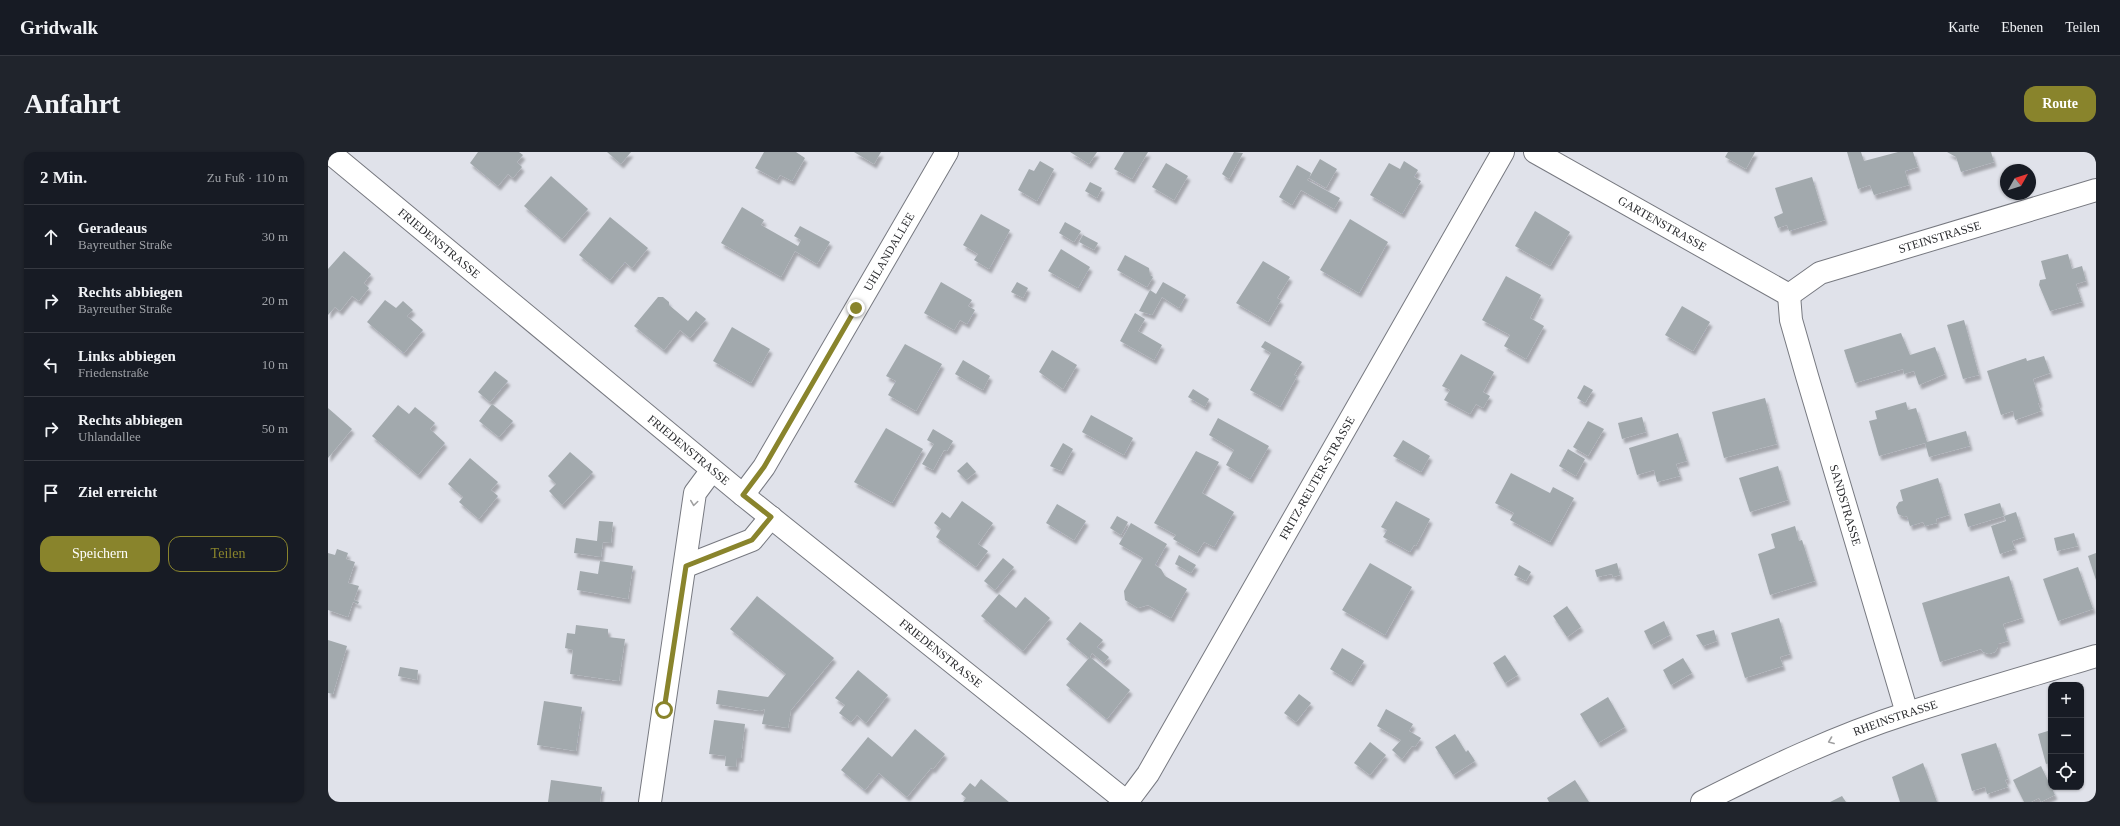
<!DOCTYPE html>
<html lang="de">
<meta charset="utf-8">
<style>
:root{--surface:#171b24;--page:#20242c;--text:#f1f3f6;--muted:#9ea1a6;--line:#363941;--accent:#89842c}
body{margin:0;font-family:"Times New Roman",serif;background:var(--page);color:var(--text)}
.controls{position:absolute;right:12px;bottom:12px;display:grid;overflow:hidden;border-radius:8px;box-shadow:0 1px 3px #0004}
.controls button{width:36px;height:36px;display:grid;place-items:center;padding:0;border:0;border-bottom:1px solid var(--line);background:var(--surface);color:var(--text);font:20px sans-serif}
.compass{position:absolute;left:1672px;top:12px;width:36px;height:36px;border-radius:50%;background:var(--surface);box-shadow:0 1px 3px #0004;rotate:51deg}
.stop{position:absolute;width:12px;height:12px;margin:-9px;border:3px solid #89842c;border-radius:50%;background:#fff}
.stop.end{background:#89842c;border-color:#fff;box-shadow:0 1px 4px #0008}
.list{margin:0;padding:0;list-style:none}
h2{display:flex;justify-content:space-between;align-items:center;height:52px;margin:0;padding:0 16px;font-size:17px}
h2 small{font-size:13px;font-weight:400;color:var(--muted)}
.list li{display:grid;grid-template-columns:26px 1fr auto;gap:12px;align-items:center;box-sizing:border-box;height:64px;padding:0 16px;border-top:1px solid var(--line)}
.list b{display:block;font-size:15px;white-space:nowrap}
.list p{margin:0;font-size:13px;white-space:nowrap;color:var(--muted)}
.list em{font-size:13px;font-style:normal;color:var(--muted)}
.actions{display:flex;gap:8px;padding:12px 16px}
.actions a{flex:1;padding:9px 0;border:1px solid var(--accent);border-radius:12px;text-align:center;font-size:14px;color:var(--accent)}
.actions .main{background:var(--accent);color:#fff}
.icon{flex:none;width:22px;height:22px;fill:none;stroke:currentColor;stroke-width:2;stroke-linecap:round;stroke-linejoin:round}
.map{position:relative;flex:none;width:1768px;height:650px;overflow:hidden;border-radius:12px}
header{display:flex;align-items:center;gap:24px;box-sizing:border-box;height:56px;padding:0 20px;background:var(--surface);border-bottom:1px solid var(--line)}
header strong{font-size:19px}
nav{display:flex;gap:22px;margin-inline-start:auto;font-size:14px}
.intro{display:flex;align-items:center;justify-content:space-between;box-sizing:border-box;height:96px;padding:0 24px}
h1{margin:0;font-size:28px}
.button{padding:10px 18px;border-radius:12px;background:var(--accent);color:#fff;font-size:14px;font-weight:700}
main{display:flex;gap:24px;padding:0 24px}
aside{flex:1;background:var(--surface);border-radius:12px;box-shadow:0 1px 3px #0004}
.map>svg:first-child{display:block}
.building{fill:#a2a9ad;filter:url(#shadow)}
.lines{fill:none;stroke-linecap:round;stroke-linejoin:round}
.minor-casing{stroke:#777980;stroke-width:24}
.minor{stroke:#fff;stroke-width:22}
.oneway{stroke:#a0a0a1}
.route{stroke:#89842c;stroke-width:5}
.labels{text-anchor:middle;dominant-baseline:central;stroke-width:3;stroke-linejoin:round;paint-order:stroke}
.street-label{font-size:12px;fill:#2b2c2f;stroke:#e0e2ea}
</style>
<header>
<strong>Gridwalk</strong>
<nav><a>Karte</a><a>Ebenen</a><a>Teilen</a></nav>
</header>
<div class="intro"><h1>Anfahrt</h1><a class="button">Route</a></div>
<main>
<aside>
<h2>2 Min.<small>Zu Fuß · 110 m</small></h2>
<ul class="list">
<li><svg class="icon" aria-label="ahead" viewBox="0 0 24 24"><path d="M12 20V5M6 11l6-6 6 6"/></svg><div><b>Geradeaus</b><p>Bayreuther Straße</p></div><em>30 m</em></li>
<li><svg class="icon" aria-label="right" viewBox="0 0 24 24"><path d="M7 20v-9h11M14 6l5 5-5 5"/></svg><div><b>Rechts abbiegen</b><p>Bayreuther Straße</p></div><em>20 m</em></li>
<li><svg class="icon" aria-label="left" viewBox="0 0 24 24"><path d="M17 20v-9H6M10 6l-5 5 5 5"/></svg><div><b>Links abbiegen</b><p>Friedenstraße</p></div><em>10 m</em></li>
<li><svg class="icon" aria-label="right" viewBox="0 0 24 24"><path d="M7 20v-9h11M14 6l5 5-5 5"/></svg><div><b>Rechts abbiegen</b><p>Uhlandallee</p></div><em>50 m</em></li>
<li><svg class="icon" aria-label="arrive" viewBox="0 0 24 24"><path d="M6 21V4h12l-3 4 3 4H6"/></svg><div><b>Ziel erreicht</b></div></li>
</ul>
<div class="actions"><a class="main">Speichern</a><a>Teilen</a></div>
</aside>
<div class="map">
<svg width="1768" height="650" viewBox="0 0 1768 650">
<defs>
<filter id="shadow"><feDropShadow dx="2.5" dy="4.5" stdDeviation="1" flood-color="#0004"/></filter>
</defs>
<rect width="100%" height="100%" fill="#e0e2ea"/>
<g class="building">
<polygon points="150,0 191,0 195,3 189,10 194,15 185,26 180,22 170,34 142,11"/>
<polygon points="279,0 303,0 293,12"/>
<polygon points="436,0 468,0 477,6 464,29 452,23 449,28 427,16"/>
<polygon points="526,0 553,0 546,12"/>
<polygon points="742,0 769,0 761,12"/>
<polygon points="796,0 820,0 804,27 786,17"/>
<polygon points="906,0 915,1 901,27 894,22"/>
<polygon points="1400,0 1427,0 1418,17 1397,5"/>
<polygon points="1519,0 1533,0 1536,9 1570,0 1585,0 1590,15 1577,19 1581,33 1546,43 1542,33 1530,37"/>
<polygon points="1619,0 1663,0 1666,10 1633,20 1628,5"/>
<polygon points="992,7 1009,17 998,36 981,26 979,28 1012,46 1006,57 973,38 964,53 951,45 969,13 983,21 981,26"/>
<polygon points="712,9 726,17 709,49 690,38 701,17 706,19"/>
<polygon points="1076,9 1090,18 1086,25 1093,29 1074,62 1042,43 1061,11 1072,17"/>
<polygon points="838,11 860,24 846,48 824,35"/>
<polygon points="223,24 260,57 234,87 196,54"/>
<polygon points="1484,25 1497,68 1461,79 1459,73 1450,76 1446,65 1455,61 1447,36"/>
<polygon points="762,30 774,36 769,46 757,39"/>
<polygon points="414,55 436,68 433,73 470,94 473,88 466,84 472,74 502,90 489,112 467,99 453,125 393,91"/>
<polygon points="1207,59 1242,80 1222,114 1187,94"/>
<polygon points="653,62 682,78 661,117 646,108 650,102 635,93"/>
<polygon points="282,65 320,96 304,116 297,110 282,128 251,103"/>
<polygon points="1022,67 1060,90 1031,141 992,118"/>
<polygon points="737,70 753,79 746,90 731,81"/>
<polygon points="755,83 770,91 766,98 751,90"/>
<polygon points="733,97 762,115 750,136 720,119"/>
<polygon points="16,99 43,122 36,131 41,136 31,149 24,144 12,159 7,155 0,163 0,117"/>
<polygon points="1740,102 1744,117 1754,114 1758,129 1748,132 1754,150 1722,159 1711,133 1712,128 1718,127 1713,109"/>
<polygon points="797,103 821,116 822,123 825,125 819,135 789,118"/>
<polygon points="935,109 962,125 949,146 953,148 940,170 908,151"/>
<polygon points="1178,124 1213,143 1202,166 1216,174 1198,207 1176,194 1182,183 1154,168"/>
<polygon points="613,130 644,148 640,154 647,158 639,172 632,168 626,178 596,161"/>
<polygon points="689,130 700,136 695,146 683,140"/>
<polygon points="835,130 858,143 851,156 834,145 824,163 811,159 822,138 828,142"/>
<polygon points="330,145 335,145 341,150 341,153 360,169 368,159 378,167 362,186 352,178 336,198 306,174"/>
<polygon points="57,148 68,156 75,149 85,158 79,164 95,178 76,201 39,170"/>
<polygon points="1354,154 1382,170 1365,199 1337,183"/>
<polygon points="807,161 817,167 810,179 834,193 826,208 792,189"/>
<polygon points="1636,168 1651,223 1635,227 1619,173"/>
<polygon points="404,175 442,197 423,231 385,209"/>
<polygon points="1573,181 1582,203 1607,195 1617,222 1591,233 1586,219 1576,222 1575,217 1527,231 1516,198"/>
<polygon points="937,189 974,210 966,223 969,224 952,255 922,238 943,201 933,195"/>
<polygon points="577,192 614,212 588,259 560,243 568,229 558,224"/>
<polygon points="724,198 749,213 735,237 711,220"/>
<polygon points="1133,202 1166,220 1155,240 1162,244 1155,256 1148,252 1142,262 1116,248 1122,238 1114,234"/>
<polygon points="1716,204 1722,221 1705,227 1712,251 1710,251 1713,259 1687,268 1685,259 1673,263 1659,219 1698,206 1699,209"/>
<polygon points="635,208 662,224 655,238 627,222"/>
<polygon points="167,219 180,229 162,250 150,240"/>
<polygon points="1256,233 1265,238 1257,251 1249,246"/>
<polygon points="865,237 881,247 877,255 860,245"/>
<polygon points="1437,246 1449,292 1396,306 1384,260"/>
<polygon points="1578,250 1580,258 1588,256 1599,290 1638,279 1642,294 1601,305 1597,291 1551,304 1541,269 1549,267 1547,259"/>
<polygon points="164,252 185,269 171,285 151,269"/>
<polygon points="70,253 81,262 87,255 107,271 102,277 117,291 90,323 44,284"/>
<polygon points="0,256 24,277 0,306"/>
<polygon points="763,263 805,286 796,303 754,280"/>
<polygon points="1314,265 1318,280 1294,287 1290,271"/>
<polygon points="890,266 941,294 922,327 898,313 906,298 881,283"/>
<polygon points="1260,269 1276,277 1260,304 1245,295"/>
<polygon points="558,276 595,297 564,351 526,330"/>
<polygon points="605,277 625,289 619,299 616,298 605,318 594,312 606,292 599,288"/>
<polygon points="1350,281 1359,309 1348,312 1352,324 1329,330 1326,318 1309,323 1301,296"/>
<polygon points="1075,288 1102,304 1093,320 1065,304"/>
<polygon points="735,291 745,297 733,319 722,314"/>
<polygon points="1240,297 1257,307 1248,324 1231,314"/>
<polygon points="868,299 891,310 874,341 906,360 886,395 876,390 869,401 845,387 848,383 826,371"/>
<polygon points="242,300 265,320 234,353 221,339 228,332 220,324"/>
<polygon points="142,306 170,330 163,338 170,344 151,367 131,350 135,345 120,332"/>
<polygon points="639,310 648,320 638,328 629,319"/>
<polygon points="1450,314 1460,348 1422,360 1411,326"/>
<polygon points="1183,321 1222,341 1225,335 1246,346 1222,390 1182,368 1186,361 1167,351"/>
<polygon points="1610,326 1621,363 1608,367 1609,371 1597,374 1595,370 1582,374 1579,364 1576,365 1570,362 1568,355 1571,350 1575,349 1572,338"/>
<polygon points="634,349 665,371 650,392 660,399 648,415 608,385 613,377 606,371 614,360 622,366"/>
<polygon points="1068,349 1102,367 1088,394 1086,393 1082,400 1055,385 1059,378 1053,375"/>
<polygon points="1672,351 1676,364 1640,375 1636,362"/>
<polygon points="729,352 758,369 746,388 718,371"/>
<polygon points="1688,360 1696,385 1684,389 1687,397 1672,402 1663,374 1678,369 1676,364"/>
<polygon points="789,364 800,370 793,383 782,376"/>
<polygon points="271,369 285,370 283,391 275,390 273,405 246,401 248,386 269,389"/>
<polygon points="803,371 839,392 827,413 833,417 837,424 859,437 843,466 820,453 810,456 797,448 796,439 815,406 791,392"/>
<polygon points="1467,374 1471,389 1474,388 1487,429 1442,443 1430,402 1447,396 1443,382"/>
<polygon points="1746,381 1750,394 1729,399 1726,386"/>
<polygon points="9,397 20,401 18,407 27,410 20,431 31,434 26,448 31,450 30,452 25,450 20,465 0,458 0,401 7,403"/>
<polygon points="1768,401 1768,428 1760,404"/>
<polygon points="851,403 868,413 863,421 847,412"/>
<polygon points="675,406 686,415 667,438 656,429"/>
<polygon points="272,409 305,414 300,447 249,438 252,419 270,422"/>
<polygon points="1042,411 1084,435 1057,483 1014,458"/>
<polygon points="1289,411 1292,423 1285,425 1284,422 1269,425 1267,418"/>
<polygon points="1191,413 1203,420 1198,429 1186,423"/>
<polygon points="1750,415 1765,457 1730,469 1715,427"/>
<polygon points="1681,424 1694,466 1675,472 1680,489 1670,492 1670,495 1667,500 1661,502 1655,500 1653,497 1612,510 1594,451"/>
<polygon points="671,442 688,456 697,445 722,466 695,499 653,464"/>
<polygon points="429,444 506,506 463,558 460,576 434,572 437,557 432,559 388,552 390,538 440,545 458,522 402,477"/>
<polygon points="1239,454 1253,475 1239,485 1225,464"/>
<polygon points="1451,466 1462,502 1452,505 1455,514 1417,526 1403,481"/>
<polygon points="1336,469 1342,483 1323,493 1316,479"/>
<polygon points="752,470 775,488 769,495 781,505 776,511 764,501 762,505 802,538 779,567 738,533 761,506 738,487"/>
<polygon points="248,473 280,477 280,485 297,487 291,529 242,522 245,498 237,496 239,481 247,482"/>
<polygon points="1386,478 1389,489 1375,494 1368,483"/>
<polygon points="0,488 19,494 5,542 0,541"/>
<polygon points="1014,496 1036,509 1023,530 1002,517"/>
<polygon points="1177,503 1190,523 1177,531 1165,511"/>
<polygon points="1355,506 1364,521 1343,533 1335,518"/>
<polygon points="72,515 90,518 89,528 70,524"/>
<polygon points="530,518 560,543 538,571 529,563 523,570 511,561 517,553 507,546"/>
<polygon points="971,542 983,551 968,570 956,561"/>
<polygon points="1280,545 1297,575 1270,591 1252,562"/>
<polygon points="216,549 254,555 248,599 209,593"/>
<polygon points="1058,557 1085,572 1081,579 1093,586 1087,595 1084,594 1074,607 1064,598 1073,588 1049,574"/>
<polygon points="386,568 417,572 413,606 409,606 408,615 397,614 398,604 381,602"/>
<polygon points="587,577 617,602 605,617 603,616 579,645 551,621 537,638 513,618 540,585 564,605"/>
<polygon points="1723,578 1723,611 1718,612 1710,582"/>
<polygon points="1127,582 1138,600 1140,598 1147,609 1125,623 1107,595"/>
<polygon points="1042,590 1058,603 1042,623 1026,611"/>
<polygon points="1668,591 1680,627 1677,628 1680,635 1659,642 1657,635 1644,639 1633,602"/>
<polygon points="1595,611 1609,650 1572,650 1564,625"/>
<polygon points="1713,614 1727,643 1713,650 1711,646 1703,650 1696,650 1685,628"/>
<polygon points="653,627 681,650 635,650 638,646 633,642 642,631 647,635"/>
<polygon points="223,628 274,635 272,650 220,650"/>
<polygon points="1247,628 1261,650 1221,650 1219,646"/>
<polygon points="1514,644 1518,650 1502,650"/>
</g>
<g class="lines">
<g class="minor-casing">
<g id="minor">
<path id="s1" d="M1 0 415 343 799 650"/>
<path id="s2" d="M1207 0 1461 143"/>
<path id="s3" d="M1461 143 1463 168 1479 224 1579 561"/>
<path id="s4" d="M1461 143 1492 121 1768 38"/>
<path id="s5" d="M415 343 436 315 619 0"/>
<polyline points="358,414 424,388 443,365"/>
<polyline points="322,650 367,341 384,318"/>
<path id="s6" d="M799 650 820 622 1175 0"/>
<path id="s7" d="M1374 650C1441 616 1508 584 1580 561 1642 541 1705 523 1768 504"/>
</g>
</g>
<use href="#minor" class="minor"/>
</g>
<defs><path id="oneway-chevron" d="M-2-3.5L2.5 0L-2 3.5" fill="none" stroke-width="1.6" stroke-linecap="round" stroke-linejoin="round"/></defs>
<g class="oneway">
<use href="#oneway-chevron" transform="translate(366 351) rotate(98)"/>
<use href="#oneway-chevron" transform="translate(1503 589) rotate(159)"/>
</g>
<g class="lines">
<polyline class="route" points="336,558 358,414 424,388 443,365 415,343 436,315 528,156"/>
</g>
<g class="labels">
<g class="street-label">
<text stroke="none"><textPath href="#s2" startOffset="146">GARTENSTRASSE</textPath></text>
<text stroke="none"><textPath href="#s4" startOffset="163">STEINSTRASSE</textPath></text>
<text stroke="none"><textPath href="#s1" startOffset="143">FRIEDENSTRASSE</textPath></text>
<text stroke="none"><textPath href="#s5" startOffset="284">UHLANDALLEE</textPath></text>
<text stroke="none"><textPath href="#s1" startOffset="467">FRIEDENSTRASSE</textPath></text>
<text stroke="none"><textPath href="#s6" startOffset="376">FRITZ-REUTER-STRASSE</textPath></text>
<text stroke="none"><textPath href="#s3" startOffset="218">SANDSTRASSE</textPath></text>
<text stroke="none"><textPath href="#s1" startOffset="791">FRIEDENSTRASSE</textPath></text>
<text stroke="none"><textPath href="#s7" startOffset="211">RHEINSTRASSE</textPath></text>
</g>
</g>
</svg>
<div class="controls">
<button>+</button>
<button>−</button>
<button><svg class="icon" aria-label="locate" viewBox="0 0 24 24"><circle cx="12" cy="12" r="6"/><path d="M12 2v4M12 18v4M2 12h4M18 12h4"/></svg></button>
</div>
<svg class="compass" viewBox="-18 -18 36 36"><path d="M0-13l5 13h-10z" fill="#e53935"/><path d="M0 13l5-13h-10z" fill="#9ea1a6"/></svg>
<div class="stop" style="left:336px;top:558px"></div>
<div class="stop end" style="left:528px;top:156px"></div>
</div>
</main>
